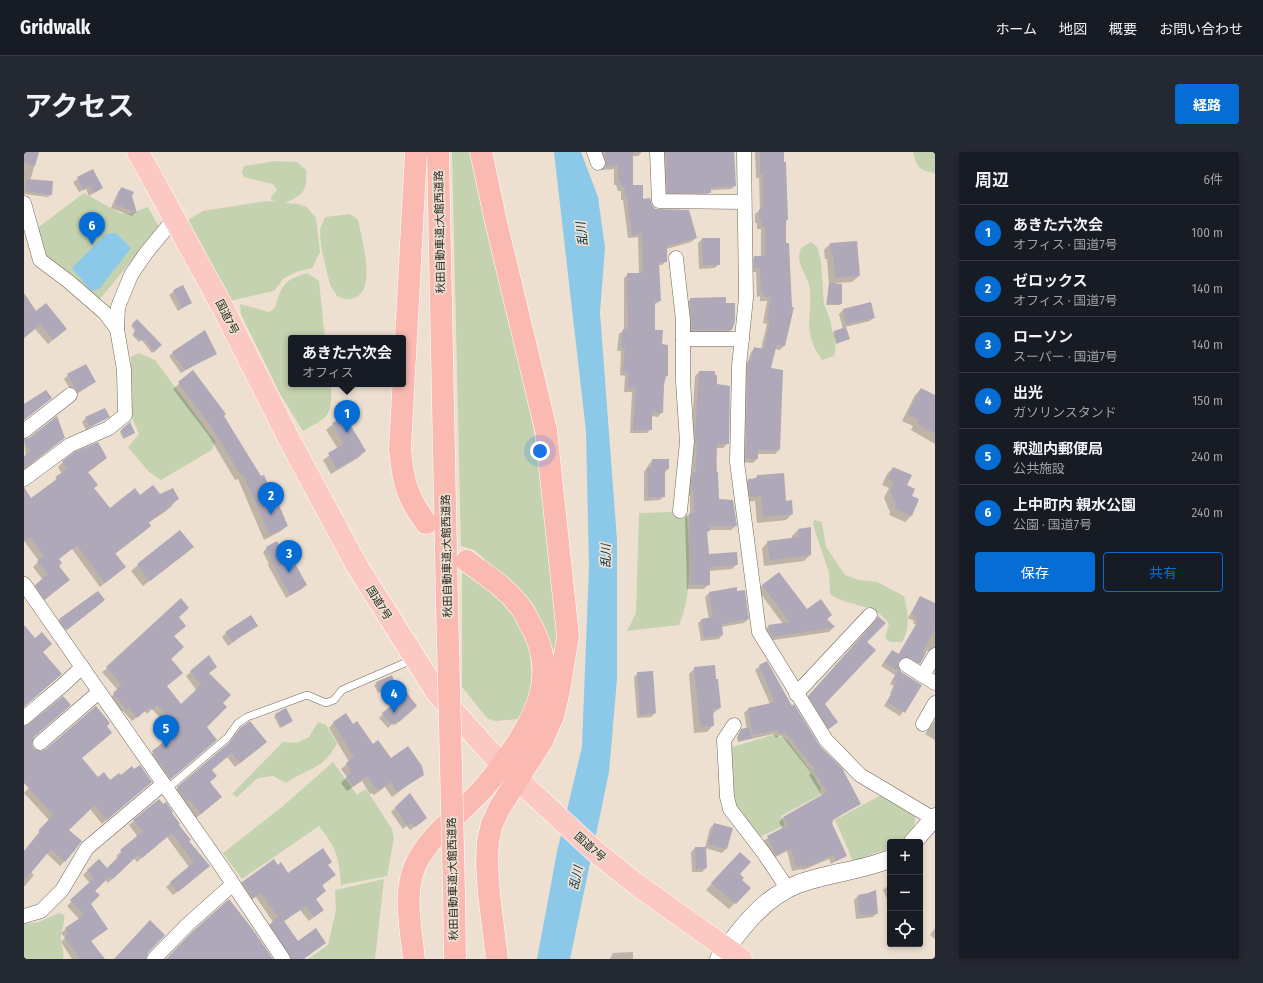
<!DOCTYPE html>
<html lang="ja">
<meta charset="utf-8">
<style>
:root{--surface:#171b24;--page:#242831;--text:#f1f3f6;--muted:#9ea1a6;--line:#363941;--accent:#066dd5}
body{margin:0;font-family:"Fira Sans Condensed","Noto Sans JP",sans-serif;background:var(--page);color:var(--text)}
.controls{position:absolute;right:12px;bottom:12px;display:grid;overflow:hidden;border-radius:4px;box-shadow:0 2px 6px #0003}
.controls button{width:36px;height:36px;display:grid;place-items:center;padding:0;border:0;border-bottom:1px solid var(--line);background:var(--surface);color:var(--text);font:20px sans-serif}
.you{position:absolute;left:516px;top:299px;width:14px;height:14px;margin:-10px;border:3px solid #fff;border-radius:50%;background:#1a73e8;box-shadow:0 0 0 6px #1a73e833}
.badge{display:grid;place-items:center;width:26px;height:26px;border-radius:50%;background:var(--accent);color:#fff;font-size:13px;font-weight:700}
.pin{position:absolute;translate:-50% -33px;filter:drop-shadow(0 1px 2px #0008)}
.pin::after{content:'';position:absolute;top:21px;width:14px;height:12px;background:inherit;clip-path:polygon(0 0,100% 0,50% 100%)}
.popup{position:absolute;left:264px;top:183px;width:118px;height:52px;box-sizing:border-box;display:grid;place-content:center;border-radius:4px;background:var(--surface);filter:drop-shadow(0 1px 3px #0005);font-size:13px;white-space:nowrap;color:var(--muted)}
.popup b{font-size:15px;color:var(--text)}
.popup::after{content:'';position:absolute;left:50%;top:100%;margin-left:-8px;border:8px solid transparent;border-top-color:var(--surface)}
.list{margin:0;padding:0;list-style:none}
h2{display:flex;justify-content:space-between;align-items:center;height:52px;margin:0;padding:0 16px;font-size:17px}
h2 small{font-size:13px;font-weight:400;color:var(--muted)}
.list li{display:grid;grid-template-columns:26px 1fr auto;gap:12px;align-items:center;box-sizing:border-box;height:56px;padding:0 16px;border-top:1px solid var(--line)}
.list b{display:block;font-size:15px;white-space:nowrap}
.list p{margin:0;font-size:13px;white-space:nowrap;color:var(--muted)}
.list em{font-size:13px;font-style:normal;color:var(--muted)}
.actions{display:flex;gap:8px;padding:12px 16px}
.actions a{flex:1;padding:9px 0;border:1px solid var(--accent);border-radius:4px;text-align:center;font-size:14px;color:var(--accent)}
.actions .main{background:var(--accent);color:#fff}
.icon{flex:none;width:22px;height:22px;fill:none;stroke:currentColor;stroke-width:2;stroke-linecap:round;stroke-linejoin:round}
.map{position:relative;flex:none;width:911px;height:807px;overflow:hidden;border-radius:4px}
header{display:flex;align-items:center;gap:24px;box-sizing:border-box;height:56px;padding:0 20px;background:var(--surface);border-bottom:1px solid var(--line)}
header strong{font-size:19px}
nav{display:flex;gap:22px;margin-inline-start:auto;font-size:14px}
.intro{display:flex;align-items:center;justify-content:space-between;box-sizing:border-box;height:96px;padding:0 24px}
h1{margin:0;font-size:28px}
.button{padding:10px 18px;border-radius:4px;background:var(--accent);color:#fff;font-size:14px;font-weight:700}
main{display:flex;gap:24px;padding:0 24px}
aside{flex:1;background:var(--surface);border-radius:4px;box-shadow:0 2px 6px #0003}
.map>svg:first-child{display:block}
.green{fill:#c4d2af}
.water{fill:#8cc8e8}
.shadow{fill:#0003}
.building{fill:#afa8b8}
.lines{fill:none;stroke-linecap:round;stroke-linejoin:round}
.service-casing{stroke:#716659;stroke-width:8}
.minor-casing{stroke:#716659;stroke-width:15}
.tertiary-casing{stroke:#716659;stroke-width:19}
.trunk-casing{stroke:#fff;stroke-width:23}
.motorway-casing{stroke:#fff;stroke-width:23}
.service{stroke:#fff;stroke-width:7}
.minor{stroke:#fff;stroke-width:14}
.tertiary{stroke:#fff;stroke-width:18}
.trunk{stroke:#fbc8c2;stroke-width:22}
.motorway{stroke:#fabab2;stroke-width:22}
.motorway-bridge-casing{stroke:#fff;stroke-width:23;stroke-linecap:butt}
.motorway-bridge{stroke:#fabab2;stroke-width:22}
.labels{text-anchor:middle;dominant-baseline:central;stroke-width:3.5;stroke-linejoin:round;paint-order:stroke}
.street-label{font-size:11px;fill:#2b2721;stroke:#ede0d1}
.water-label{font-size:12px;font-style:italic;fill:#003349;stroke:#ede0d1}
</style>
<header>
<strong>Gridwalk</strong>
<nav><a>ホーム</a><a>地図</a><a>概要</a><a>お問い合わせ</a></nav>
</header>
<div class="intro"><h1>アクセス</h1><a class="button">経路</a></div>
<main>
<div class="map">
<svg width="911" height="807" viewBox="0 0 911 807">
<rect width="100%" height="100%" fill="#ede0d1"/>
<g class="green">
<path d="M428 0H448C478 131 513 261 526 395 530 429 536 464 532 498H526L510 454 490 433 450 398 437 394Z"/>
<path d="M889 0H911V21C894 18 894 16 889 0Z"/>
<path d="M252 9 273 10 282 18C284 37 280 43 261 51L275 52 283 55 292 66 296 100 288 116 272 120 259 127 250 139 205 149 164 68 179 59 242 49 254 50 247 48V45L253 38 249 32 220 25 218 20 220 14Z"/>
<polygon points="60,41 96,61 106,62 124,55 135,75 76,147 69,146 19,104 11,82 16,74"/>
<path d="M326 62 334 68C337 85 356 145 325 147 322 148 316 145 313 144L306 133 297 94 296 77 301 65Z"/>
<path d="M787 90 793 95 797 109 800 152 806 167 812 195 810 204 798 208C778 180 788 168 786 139 785 121 770 115 777 96Z"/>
<path d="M283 121 295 129 301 186H267V232H307C308 264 306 264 279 279L256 242 217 162 216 152 245 160 251 156C258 133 258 129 283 121Z"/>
<polygon points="115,201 131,208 191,289 188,298 137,328 125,320 104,295 115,282 107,263 107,205"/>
<path d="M650 360 663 361C665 398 670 438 655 473L603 479 612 461 615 361Z"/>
<path d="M790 368 798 370 802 395 821 423 835 428 853 430 880 444C884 461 887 475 878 490H866L861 486 865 472C851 450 825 456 806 442L805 421 789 373Z"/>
<path d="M440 420C453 429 468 438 479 449 508 477 518 534 494 567L472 569 464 567 438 535V422Z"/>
<path d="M294 570 302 573 313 591C300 618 283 616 262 631L249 624 234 626 213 645 208 642 259 590 272 591 285 585Z"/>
<polygon points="748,583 759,585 765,590 788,621 797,636 796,643 757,664 761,673 736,685 707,651 705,596"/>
<path d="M309 610 333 643 342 637 368 677 370 687 363 724 317 733C315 705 313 697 295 674L218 727 199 701 259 654Z"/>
<path d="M857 643 891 661C892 680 886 690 866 690V696L829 709 811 668Z"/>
<polygon points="360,727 351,807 284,807 304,793 312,758 311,738"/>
<path d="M35 761 40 763C42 771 36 779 37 788 37 795 41 800 39 807H0V772L15 770Z"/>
</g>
<g class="water">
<polygon points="530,0 557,0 574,45 581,96 576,161 593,388 593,527 585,620 546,807 513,807 533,700 558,595 565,414 562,279"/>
<polygon points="92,81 107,96 75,137 67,139 48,116 82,82"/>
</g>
<g class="shadow">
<polygon points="1,0 14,1 6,29 27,42 24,45 0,42 0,2"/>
<polygon points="576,0 618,0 614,4 608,4 608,34 618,48 672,86 667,90 642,97 642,109 638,113 634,113 636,149 630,153 630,179 637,193 643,224 640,226 638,260 634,265 627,264 627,277 623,281 606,281 608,240 600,240 601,224 596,223 597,199 593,199 595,182 600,178 600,126 604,122 615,122 614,85 604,86 599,48 597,48 597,39 594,39 592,33 590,33 590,17 578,18"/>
<polygon points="636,0 710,0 711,34 707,37 686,38 682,44 640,44"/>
<polygon points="731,0 759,0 763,68 761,70 760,194 756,198 751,197 746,216 755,298 751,302 733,302 733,307 729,311 718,310 721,213 724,209 727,200 731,196 737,197 743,172 739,171 743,149 736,149 736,144 733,145 732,120 726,120 726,109 730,105 737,105 737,77 733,77 733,71 731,71 731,62 736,58 735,26 732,26"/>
<polygon points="68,18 78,36 65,44 62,37 55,40 49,30"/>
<polygon points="98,36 107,44 112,60 108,64 87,56 94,40"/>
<polygon points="678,87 695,112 691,116 675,117 674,91"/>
<polygon points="806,92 835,124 828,130 812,131 817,151 816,153 802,153 805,132 803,107 801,107 800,98"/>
<polygon points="158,134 167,151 154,159 145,143"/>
<polygon points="0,147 12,161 36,182 24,192 11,177 0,186"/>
<polygon points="667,147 707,178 703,182 664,182 663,151"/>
<polygon points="819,158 850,165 846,169 821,175 825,187 812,192 809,181 819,177 815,162"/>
<polygon points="113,169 135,195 128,201 117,187 115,190 108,183 112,180 107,174"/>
<polygon points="149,201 192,201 157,221 145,204"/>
<polygon points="169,220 253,352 263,374 257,379 240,388 214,327 211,328 185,284 149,237"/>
<polygon points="675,220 692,233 704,291 699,296 692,296 694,348 712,374 707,378 686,378 682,382 684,403 713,412 708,417 685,419 685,432 680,437 663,437 661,366 666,362 666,344 663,344 664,326 668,322 669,297 667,289 671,224"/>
<polygon points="44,223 71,230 50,244 40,227"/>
<polygon points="897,237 911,245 911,292 887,278 889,274 878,269 891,243"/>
<polygon points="84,264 62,278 58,270 62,266"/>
<polygon points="309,272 341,299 334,306 307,322 299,308 314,297 302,278"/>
<polygon points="97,278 108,282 99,287 96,280"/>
<polygon points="40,286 34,291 0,318 0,306 2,305 0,288"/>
<polygon points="82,306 63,321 69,336 85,357 116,345 136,344 154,347 142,359 124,371 126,373 121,379 91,402 101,415 76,435 48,397 34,407 34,414 40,432 16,452 6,438 19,428 9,415 15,409 0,389 0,337 7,347 27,332 38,322 34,315 39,310"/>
<polygon points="628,308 644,308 644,317 640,321 640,344 636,348 620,349 620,320"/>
<polygon points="869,316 886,344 894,348 887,364 881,370 865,363 866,360 860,346 865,336 858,333 863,322"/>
<polygon points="733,324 761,350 768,362 762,368 733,371 731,349 720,350 718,334 724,328 730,328"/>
<polygon points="774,378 786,403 780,409 740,414 738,396 744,390 768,387 768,384"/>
<polygon points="243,396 259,403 282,433 278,437 262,446 244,413 245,412 239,400"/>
<polygon points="162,401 119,434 107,419 114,413"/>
<polygon points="739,433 783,458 807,463 803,468 810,475 805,480 743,489 740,478 745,474 759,472 734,438"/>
<polygon points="712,436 724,467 720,471 697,475 698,483 695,487 677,489 674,471 678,468 685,467 681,445 685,441"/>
<polygon points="74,440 76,452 38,481 31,471"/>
<polygon points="896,445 911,452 911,499 903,499 891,515 882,509 874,509 872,512 874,518 896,533 876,564 860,554 867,542 866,541 870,534 866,532 871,523 857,514 865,503 874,503 892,473 889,471 890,469 884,466"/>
<polygon points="154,465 161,474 149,485 142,534 157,553 173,539 162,524 184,505 191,515 184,522 198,551 181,575 187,592 142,631 124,605 151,582 128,557 123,562 121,559 108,569 99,559 97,561 85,547 94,538 78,520"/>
<polygon points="854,465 842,490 799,551 809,573 801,579 781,548"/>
<polygon points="233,473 204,494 198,485 202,481"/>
<polygon points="736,514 768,555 836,651 808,669 807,672 822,704 807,712 805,707 779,718 778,717 768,719 763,699 748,707 739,689 759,677 755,670 759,666 798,644 785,623 787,621 757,583 752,586 749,582 714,590 713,585 716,580 723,577 720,561 724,557 746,552 731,518"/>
<polygon points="671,516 696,556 688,562 689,573 683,580 670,581 665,522"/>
<polygon points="614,521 631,561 627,565 613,566 610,525"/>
<polygon points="368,525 371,533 354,541 350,533"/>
<polygon points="261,558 267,569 256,576 250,564"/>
<polygon points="388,558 371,573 369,571 364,576 355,566 359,562"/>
<polygon points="911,568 911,588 901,582"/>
<polygon points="310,570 328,573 348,594 366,608 399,622 368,645 361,635 350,643 348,641 346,642 338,629 323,639 317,631 323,625 317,617 325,610 305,576"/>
<polygon points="0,574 9,585 7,592 9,598 57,606 74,626 122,634 78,672 66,657 44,678 56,690 51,698 36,714 22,701 7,720 10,723 0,735 0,699 25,668 0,641 8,633 0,624"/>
<polygon points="212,581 237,595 211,615 203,605 187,618 185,630 197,645 171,667 148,641 203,594"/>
<polygon points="385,643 398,670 386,678 383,674 379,677 367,660"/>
<polygon points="146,661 164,689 180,718 149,743 142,735 165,715 143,685 113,710 110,706 84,731 81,728 70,739 66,752 83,777 67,789 79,807 48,807 37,790 41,786 37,781 55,767 43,754 66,731 59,723 75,708 83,717 94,706 92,704 114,685 105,673 110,669"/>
<polygon points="690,672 702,697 698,701 681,696 682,716 678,720 668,720 667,700 671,696 681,696 686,676"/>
<polygon points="710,707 714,722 711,751 705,757 682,738"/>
<polygon points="303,713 311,723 298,734 301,739 291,748 299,758 285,769 276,758 259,770 273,790 301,791 280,807 260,807 241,777 249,770 232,745 223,750 213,735 218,730 254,714 264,722"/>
<polygon points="866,732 866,754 859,738"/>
<polygon points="834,744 853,761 849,765 832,767 830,748"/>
<polygon points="911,776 911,787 906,783"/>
<polygon points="609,800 609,807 586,807 589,801"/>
</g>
<g class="building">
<polygon points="2,0 15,0 11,14 0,10"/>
<polygon points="581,0 609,0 609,33 619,33 619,47 626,46 628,53 631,57 665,58 673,86 643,94 643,110 635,110 637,149 631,149 631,178 639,178 638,192 644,193 644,224 642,224 640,233 639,261 628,260 628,278 609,278 612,236 604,236 604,220 599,220 601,196 597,195 599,177 604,177 603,121 619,121 618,81 608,83 603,45 601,45 601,35 598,35 596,29 594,29 594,13 582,14"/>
<polygon points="642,0 710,0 712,34 687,35 687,41 643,41"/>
<polygon points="736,0 760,0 760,10 762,10 764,68 762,68 762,91 765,91 768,155 770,155 761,194 753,192 747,216 759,218 756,298 734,298 734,307 722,306 724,208 727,209 730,195 740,197 746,168 743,167 747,145 740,145 740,141 737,141 736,116 730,116 730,104 741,104 741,74 737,74 737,68 735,68 735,57 739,57 739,22 736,22"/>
<polygon points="69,17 79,36 70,41 66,33 59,37 53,25"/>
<polygon points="3,27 29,29 28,43 1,39"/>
<polygon points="97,35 110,40 108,44 113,61 91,52"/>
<polygon points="678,86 696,86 696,113 679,113"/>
<polygon points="833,89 836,124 811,126 809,102 807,102 806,91"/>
<polygon points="805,131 818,132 818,152 803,152"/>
<polygon points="159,133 168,151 158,156 149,138"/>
<polygon points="0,141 12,159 22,151 43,177 29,188 17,172 0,186"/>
<polygon points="702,145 702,151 711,151 711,169 708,178 668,178 666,146"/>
<polygon points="847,150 851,166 822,172 819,157"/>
<polygon points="113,167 138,193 130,200 120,186 117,189 109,181 113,177 108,172"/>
<polygon points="822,175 826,187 813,191 810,179"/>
<polygon points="181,178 193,202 161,218 148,200"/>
<polygon points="62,212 72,230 54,240 43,222"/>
<polygon points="169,218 202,262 200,264 237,324 240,323 248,341 253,345 254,351 264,374 246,383 219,322 217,323 190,279 154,230"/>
<polygon points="675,219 691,219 691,223 693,223 693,232 706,234 705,292 693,292 692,320 694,320 695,347 709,348 713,374 686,374 686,379 683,379 685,402 713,400 714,413 686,415 686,433 667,433 665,361 670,361 670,340 668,340 667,330 668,320 672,320 673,292 671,284"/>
<polygon points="897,236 911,243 911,282 893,271 895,268 884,262"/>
<polygon points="22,238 28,246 0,268 0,252"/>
<polygon points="81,256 86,265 66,275 61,265"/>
<polygon points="33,264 41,286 0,316 0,304 7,300 0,287 5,286"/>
<polygon points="321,264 342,299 313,317 304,301 320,292 308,271"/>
<polygon points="106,270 111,281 101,286 97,278"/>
<polygon points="74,290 83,306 64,320 74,333 70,336 86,356 111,336 116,343 129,333 136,342 149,336 155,347 147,352 148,354 125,370 127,374 91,401 102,415 81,431 53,393 35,407 38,411 35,414 46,428 21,447 11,433 24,422 13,409 20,404 6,385 0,389 0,335 7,346 33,327 31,325 43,317 38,309 50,300"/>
<polygon points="628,307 645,307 645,317 641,317 641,345 624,345 623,315 628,315"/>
<polygon points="869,315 888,323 883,333 891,337 888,344 895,347 888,364 870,356 872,353 866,339 870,330 864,327"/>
<polygon points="760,321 762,349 768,348 769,362 739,365 737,344 726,345 724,327 733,326 733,323"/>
<polygon points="787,375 787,403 746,408 743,389 775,385 774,377"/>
<polygon points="156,378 170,395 126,429 113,412"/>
<polygon points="253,389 259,401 264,399 283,433 266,443 247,408 248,408 242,395"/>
<polygon points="755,420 783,457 797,447 808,463 803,467 811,475 748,485 744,473 766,470 738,433"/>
<polygon points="713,435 713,439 721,438 725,467 698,472 699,483 680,486 677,467 689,465 685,440"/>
<polygon points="74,439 81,448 43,478 35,467"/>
<polygon points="896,444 911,451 911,476 899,499 902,501 896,512 883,505 875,509 874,513 877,520 898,533 881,561 863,550 870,538 868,537 873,530 869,528 874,519 860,510 868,498 875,502 894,469 892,468 893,465 887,462"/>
<polygon points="157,446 165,456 155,465 162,474 150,484 160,495 147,507 159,521 143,534 157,552 177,533 166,519 185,503 193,515 185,521 207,543 199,551 203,555 183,575 193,588 147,627 128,599 156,577 133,553 128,558 126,555 113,566 105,555 102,557 89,541 98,533 82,515"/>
<polygon points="227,463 234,474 208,490 201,480"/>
<polygon points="854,464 862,471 843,490 852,498 801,552 814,570 805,577 784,544 852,469"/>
<polygon points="0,473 11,486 18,480 28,492 19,500 38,522 0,555"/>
<polygon points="743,509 768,554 770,552 796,594 818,616 837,652 808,668 809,670 808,671 823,704 812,709 809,703 783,715 782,713 772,715 767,696 752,703 743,684 764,673 759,665 803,640 789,618 791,617 761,580 757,583 754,578 729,583 724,556 751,550 735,513"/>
<polygon points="691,513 692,527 694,527 697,556 689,557 690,574 676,575 670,515"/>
<polygon points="629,519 632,561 616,563 613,520"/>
<polygon points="368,523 372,534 355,540 352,530"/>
<polygon points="383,541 393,554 375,570 374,568 368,573 358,561"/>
<polygon points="39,544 47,553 10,585 8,592 10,597 17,599 22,597 72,554 86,571 83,574 88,581 58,606 74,625 80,620 86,628 95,621 97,623 108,614 110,617 116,613 128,630 83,668 71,653 45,678 58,689 41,710 27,697 0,729 0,699 16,680 14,679 29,663 0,631 0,574 5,572"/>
<polygon points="262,556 269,569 258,575 251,562"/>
<polygon points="322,561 329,572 333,569 349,592 354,588 367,606 384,594 398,614 400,623 373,640 367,630 355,638 354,636 352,637 343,624 329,634 322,625 328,621 322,611 330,605 309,570"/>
<polygon points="226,569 243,590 216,611 208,601 188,618 193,624 186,630 198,645 177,662 165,647 162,649 153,635 206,590 217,575"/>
<polygon points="725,575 728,586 715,589 714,583 717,577"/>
<polygon points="386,641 403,666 391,675 388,670 383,674 371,655"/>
<polygon points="135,647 139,652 142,650 149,660 148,661 156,672 155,673 167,688 165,689 186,714 154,740 146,730 170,710 148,681 118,706 115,702 89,727 86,724 71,739 76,743 67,752 84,777 67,789 81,807 56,807 41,785 45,782 41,776 60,763 46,748 70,726 63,718 75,707 83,716 98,701 96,698 119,679 109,668"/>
<polygon points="690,671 709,676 703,697 684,692"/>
<polygon points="671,695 682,695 683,716 672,717"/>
<polygon points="299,696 308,710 304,713 312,723 298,733 302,739 292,747 300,758 290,765 282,754 260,769 274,789 292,776 302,791 279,807 267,807 246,772 254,765 237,741 229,746 218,730 250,707 254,713 257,710 264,721"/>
<polygon points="716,700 727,710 716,722 720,726 718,728 727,736 712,752 687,731"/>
<polygon points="852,738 854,762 836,763 834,743 844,741"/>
<polygon points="205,747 227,775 249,807 142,807 169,779"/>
<polygon points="126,768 141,783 124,801 122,807 90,807"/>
</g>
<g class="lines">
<g class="service-casing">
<polyline id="service" points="143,637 203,586 214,571 223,565 283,543 302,551 310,548 318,538 390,507"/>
</g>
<g class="minor-casing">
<g id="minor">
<polyline points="570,0 574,11"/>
<polyline points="633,0 635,49 720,50"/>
<polyline points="720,0 722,146 715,214 713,310 735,480 802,588 836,623 910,667"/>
<polyline points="0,51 16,108 44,129 81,161 93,177"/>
<polyline points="652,106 659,168 659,229 663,290 656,359"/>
<polyline points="659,187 718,187"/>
<polyline points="0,279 46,243"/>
<polyline points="0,327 46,293 85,276 101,263 100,218 93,177 94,155 107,123 122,101 150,67"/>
<polyline points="0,432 197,714 259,807"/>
<polyline points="882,513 911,531"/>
<polyline points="899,523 911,503"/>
<polyline points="772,542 846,463"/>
<polyline points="0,566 39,533 58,515"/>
<polyline points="899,572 911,551"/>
<polyline points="710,573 700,588 703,645 706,657 739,700 764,737"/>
<polyline points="16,591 75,540"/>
<polyline points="0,764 17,759 38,738 63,696 139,632"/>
<polyline points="130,807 163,773 209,732"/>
</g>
</g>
<g class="tertiary-casing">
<g id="tertiary">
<polyline points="889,690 911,665"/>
<path d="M695 807C716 777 739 746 774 732 804 721 836 719 866 707"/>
</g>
</g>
<g class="trunk-casing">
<polyline id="trunk" points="114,0 200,158 266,289 333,414 413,541 478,613 572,700 612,732 717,807"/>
</g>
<g class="motorway-casing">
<g id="motorway">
<path d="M392 0 376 297C379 330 383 345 402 371"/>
<polyline points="414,0 423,452"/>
<polyline points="457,0 472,70 522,278 544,484 535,539 529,564 518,589 476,655 468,672 464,689 463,712 465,742 473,807"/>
<polyline points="430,738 431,807"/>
<path d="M390 807C387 777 379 742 391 714 404 685 433 664 455 641 465 631 474 618 483 606 514 563 535 520 505 470 502 464 499 457 494 452 481 435 460 422 443 409"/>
</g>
</g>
<use href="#service" class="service"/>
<use href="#minor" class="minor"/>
<use href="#tertiary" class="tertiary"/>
<use href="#trunk" class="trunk"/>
<use href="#motorway" class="motorway"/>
<g class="motorway-bridge-casing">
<polyline id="motorway-bridge" points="423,452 430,738"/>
</g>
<use href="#motorway-bridge" class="motorway-bridge"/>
</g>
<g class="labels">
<g class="street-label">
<text transform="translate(416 80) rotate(-91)">秋田自動車道;大館西道路</text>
<text transform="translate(203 165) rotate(63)">国道7号</text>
<text transform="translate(423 404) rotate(-91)">秋田自動車道;大館西道路</text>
<text transform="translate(355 451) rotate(58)">国道7号</text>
<text transform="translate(566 695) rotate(41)">国道7号</text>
<text transform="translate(429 727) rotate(-91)">秋田自動車道;大館西道路</text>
</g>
<g class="water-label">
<text transform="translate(558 82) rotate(-97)">乱川</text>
<text transform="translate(582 404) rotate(-90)">乱川</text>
<text transform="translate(552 726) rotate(-78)">乱川</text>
</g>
</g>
</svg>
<div class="controls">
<button>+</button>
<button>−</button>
<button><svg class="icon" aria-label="locate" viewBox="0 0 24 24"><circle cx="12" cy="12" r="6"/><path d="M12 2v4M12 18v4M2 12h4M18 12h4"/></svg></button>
</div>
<div class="you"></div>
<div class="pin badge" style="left:323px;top:281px">1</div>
<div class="popup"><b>あきた六次会</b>オフィス</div>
<div class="pin badge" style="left:247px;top:363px">2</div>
<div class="pin badge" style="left:265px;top:421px">3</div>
<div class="pin badge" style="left:370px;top:561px">4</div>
<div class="pin badge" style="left:142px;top:596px">5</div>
<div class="pin badge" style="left:68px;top:93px">6</div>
</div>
<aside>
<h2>周辺<small>6件</small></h2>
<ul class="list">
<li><span class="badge">1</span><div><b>あきた六次会</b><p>オフィス · 国道7号</p></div><em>100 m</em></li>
<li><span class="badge">2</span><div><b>ゼロックス</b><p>オフィス · 国道7号</p></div><em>140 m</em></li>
<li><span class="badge">3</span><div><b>ローソン</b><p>スーパー · 国道7号</p></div><em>140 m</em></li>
<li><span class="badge">4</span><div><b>出光</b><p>ガソリンスタンド</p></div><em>150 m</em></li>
<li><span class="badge">5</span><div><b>釈迦内郵便局</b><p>公共施設</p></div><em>240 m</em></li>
<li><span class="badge">6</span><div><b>上中町内 親水公園</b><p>公園 · 国道7号</p></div><em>240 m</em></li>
</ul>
<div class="actions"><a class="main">保存</a><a>共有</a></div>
</aside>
</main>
